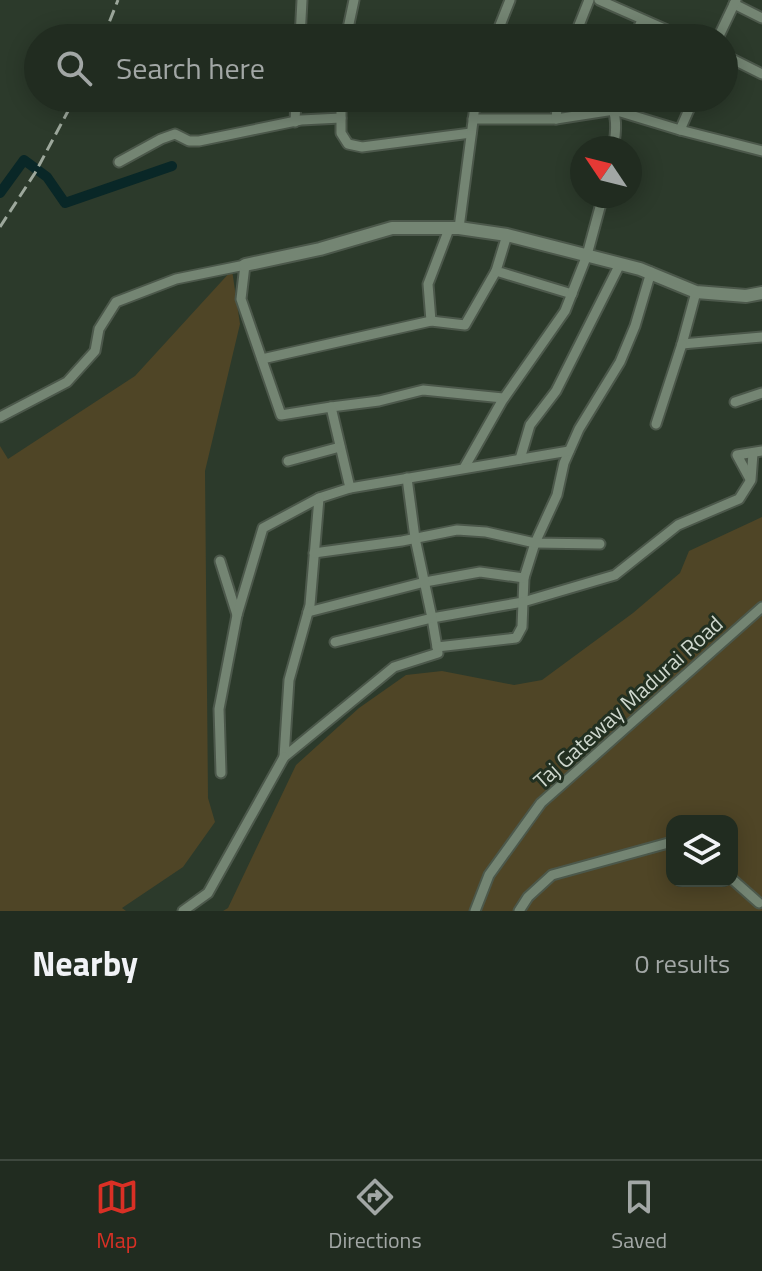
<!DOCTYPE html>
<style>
:root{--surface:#212c20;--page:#293429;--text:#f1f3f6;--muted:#a2a7a5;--line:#3e483e;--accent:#d93025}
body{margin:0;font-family:"Titillium Web",sans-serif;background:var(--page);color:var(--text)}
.controls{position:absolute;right:24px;bottom:24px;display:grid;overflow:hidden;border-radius:16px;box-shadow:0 4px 20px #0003}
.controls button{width:72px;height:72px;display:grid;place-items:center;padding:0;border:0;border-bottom:2px solid var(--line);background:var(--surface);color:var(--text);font:40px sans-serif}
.compass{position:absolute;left:570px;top:136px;width:72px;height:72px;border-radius:50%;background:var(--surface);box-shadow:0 4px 20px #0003;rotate:305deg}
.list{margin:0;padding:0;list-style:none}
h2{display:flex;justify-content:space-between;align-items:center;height:104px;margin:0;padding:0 32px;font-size:34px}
h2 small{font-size:26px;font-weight:400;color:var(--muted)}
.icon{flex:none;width:44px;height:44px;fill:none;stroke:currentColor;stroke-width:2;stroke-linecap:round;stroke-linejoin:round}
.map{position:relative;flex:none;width:762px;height:911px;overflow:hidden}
.search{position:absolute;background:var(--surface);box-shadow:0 4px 20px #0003;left:24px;right:24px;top:24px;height:88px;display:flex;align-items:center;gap:20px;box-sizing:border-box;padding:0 28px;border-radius:44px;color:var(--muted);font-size:30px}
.sheet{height:248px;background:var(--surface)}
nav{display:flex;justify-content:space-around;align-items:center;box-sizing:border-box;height:112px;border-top:2px solid var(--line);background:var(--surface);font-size:22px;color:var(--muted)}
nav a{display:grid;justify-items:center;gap:4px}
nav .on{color:var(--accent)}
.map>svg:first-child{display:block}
.green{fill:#4f4526;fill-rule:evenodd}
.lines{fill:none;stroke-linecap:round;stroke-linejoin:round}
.canal{stroke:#092727;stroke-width:10}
.minor-casing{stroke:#4c584b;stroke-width:13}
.tertiary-casing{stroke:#4c584b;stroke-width:16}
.minor{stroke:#748573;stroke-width:9}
.tertiary{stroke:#748573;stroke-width:12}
.rail{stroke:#9da89c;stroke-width:3;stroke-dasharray:12 6;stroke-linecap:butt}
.labels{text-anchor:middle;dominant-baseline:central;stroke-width:6;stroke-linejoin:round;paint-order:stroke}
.street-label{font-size:22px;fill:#ced7cd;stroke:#223021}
</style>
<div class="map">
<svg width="762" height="911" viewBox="0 0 762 911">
<rect width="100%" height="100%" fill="#2c3a2b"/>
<g class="green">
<polygon points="232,270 240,324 205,471 208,798 215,822 183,867 122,908 126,911 0,911 0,446 8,459 135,376"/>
<path d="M762 517V911H223L228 908 296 765 359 708 406 675 442 671 514 685 542 680 633 613 680 573 689 551ZM672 821H732V881H672Z"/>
</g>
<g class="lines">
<polyline class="canal" points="0,193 24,160 47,177 65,203 172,166"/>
<g class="minor-casing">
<g id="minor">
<polyline points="599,0 685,38"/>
<polyline points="734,4 762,18"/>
<polyline points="300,38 302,0"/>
<polyline points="346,38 354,0"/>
<polyline points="495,38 510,0"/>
<polyline points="574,38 589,0"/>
<polyline points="634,38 642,20"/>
<polyline points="718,38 736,0"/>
<polyline points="724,55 762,74"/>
<polyline points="341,98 341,133 348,144 362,147 471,133"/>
<path d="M609 98C617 115 617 130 613 148"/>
<polyline points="473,119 556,119 614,110 680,130 694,98"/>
<polyline points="556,119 558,98"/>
<polyline points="295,122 296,98"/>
<polyline points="680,130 762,151"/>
<polyline points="119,162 161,139 175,134 189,141 199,141 301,120 341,118"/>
<polyline points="459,228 476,98"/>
<polyline points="449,229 428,284 431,321 465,325 496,271"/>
<polyline points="507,235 496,271 572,294"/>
<polyline points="696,292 682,344 762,337"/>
<polyline points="262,359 431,321"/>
<polyline points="735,402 762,393"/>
<polyline points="331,407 379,401 423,390 503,398"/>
<polyline points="0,417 67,382 95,351 99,329 116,302 176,279 245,265 241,299 281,415 331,407 350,488 319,498 310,605 289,680 284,757 394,667 438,653 432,618 523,602 524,578 535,543 557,495 564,463 579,429 620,362 635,326 651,272"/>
<polyline points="656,424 682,344"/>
<polyline points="520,459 530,425 556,391 620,264"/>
<polyline points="288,461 340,447"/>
<polyline points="464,468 502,401 565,311 587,255 603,196"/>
<polyline points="750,479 737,455 762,451"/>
<polyline points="350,488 569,451"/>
<polyline points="314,553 402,541 457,530 486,532 535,543 600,544"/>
<polyline points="220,561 237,615"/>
<polyline points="308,612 425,582 480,572 524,578"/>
<polyline points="335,642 432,618 415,538 407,478"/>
<polyline points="437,647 516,638 522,627 523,602 615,575 678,525 739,499 751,480 753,453"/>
<polyline points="221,773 219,709 237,615 263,528 319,498"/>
<polyline points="732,879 759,903"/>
<polyline points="183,911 208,893 284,757"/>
<polyline points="475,911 489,875 541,803 762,607"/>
<polyline points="519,911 528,897 552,875 672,842"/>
</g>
</g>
<g class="tertiary-casing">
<polyline id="tertiary" points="245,265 320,249 392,228 459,228 507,235 640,269 696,292 746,296 762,293"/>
</g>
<use href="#minor" class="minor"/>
<use href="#tertiary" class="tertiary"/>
<g class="rail">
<polyline points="103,38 118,0"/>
<polyline points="0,227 35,173 75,98"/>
</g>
</g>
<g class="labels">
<g class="street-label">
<text transform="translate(628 702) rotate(-42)">Taj Gateway Madurai Road</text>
</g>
</g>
</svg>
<div class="controls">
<button><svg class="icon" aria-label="layers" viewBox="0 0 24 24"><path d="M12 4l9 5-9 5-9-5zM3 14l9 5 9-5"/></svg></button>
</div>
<svg class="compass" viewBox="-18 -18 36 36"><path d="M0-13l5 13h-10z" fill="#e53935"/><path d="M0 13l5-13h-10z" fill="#a2a7a5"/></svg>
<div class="search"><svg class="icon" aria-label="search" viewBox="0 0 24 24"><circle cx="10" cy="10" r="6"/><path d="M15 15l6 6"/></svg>Search here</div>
</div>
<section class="sheet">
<h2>Nearby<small>0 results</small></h2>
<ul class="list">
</ul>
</section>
<nav>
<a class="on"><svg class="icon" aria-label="map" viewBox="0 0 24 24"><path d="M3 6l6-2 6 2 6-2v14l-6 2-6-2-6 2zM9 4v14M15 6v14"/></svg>Map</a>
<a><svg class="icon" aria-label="directions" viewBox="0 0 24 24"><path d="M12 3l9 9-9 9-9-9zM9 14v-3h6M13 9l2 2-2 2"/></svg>Directions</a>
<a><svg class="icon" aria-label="saved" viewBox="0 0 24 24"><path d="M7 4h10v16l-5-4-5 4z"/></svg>Saved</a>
</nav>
